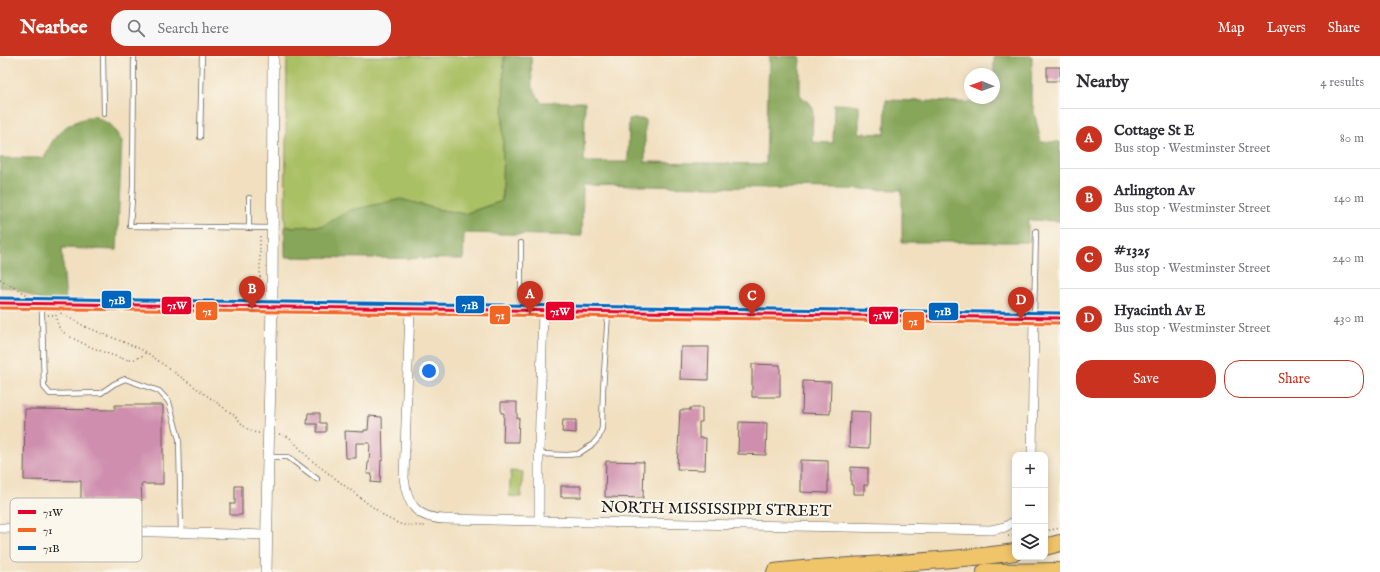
<!DOCTYPE html>
<meta charset="utf-8">
<style>
:root{--surface:#fff;--page:#f7f7f7;--text:#2b2b33;--muted:#7c7c81;--line:#e1e1e2;--accent:#c8321e}
body{margin:0;font-family:"IM FELL English",serif;background:var(--page);color:var(--text)}
.controls{position:absolute;right:12px;bottom:12px;display:grid;overflow:hidden;border-radius:8px;box-shadow:0 2px 10px #0003}
.controls button{width:36px;height:36px;display:grid;place-items:center;padding:0;border:0;border-bottom:1px solid var(--line);background:var(--surface);color:var(--text);font:20px sans-serif}
.compass{position:absolute;left:964px;top:12px;width:36px;height:36px;border-radius:50%;background:var(--surface);box-shadow:0 2px 10px #0003;rotate:271deg}
.you{position:absolute;left:429px;top:315px;width:14px;height:14px;margin:-10px;border:3px solid #fff;border-radius:50%;background:#1a73e8;box-shadow:0 0 0 6px #1a73e833}
.badge{display:grid;place-items:center;width:26px;height:26px;border-radius:50%;background:var(--accent);color:#fff;font-size:13px;font-weight:700}
.pin{position:absolute;translate:-50% -33px;filter:drop-shadow(0 1px 2px #0008)}
.pin::after{content:'';position:absolute;top:21px;width:14px;height:12px;background:inherit;clip-path:polygon(0 0,100% 0,50% 100%)}
.list{margin:0;padding:0;list-style:none}
h2{display:flex;justify-content:space-between;align-items:center;height:52px;margin:0;padding:0 16px;font-size:17px}
h2 small{font-size:13px;font-weight:400;color:var(--muted)}
.list li{display:grid;grid-template-columns:26px 1fr auto;gap:12px;align-items:center;box-sizing:border-box;height:60px;padding:0 16px;border-top:1px solid var(--line)}
.list b{display:block;font-size:15px;white-space:nowrap}
.list p{margin:0;font-size:13px;white-space:nowrap;color:var(--muted)}
.list em{font-size:13px;font-style:normal;color:var(--muted)}
.actions{display:flex;gap:8px;padding:12px 16px}
.actions a{flex:1;padding:9px 0;border:1px solid var(--accent);border-radius:16px;text-align:center;font-size:14px;color:var(--accent)}
.actions .main{background:var(--accent);color:#fff}
.icon{flex:none;width:22px;height:22px;fill:none;stroke:currentColor;stroke-width:2;stroke-linecap:round;stroke-linejoin:round}
.map{position:relative;flex:none;width:1060px;height:516px;overflow:hidden}
header{display:flex;align-items:center;gap:24px;box-sizing:border-box;height:56px;padding:0 20px;background:var(--accent);color:#fff}
header strong{font-size:19px}
nav{display:flex;gap:22px;margin-inline-start:auto;font-size:14px}
.search{width:280px;height:36px;background:var(--page);display:flex;align-items:center;gap:10px;box-sizing:border-box;padding:0 14px;border-radius:16px;color:var(--muted);font-size:15px}
main{display:flex}
aside{flex:1;background:var(--surface)}
.map>svg:first-child{display:block}
.green{fill:#aac065;stroke:#636e40}
.forest{fill:#87a65a;stroke:#52613b}
.building{fill:#cf8eae}
.lines{fill:none;stroke-linecap:round;stroke-linejoin:round}
.service-casing{stroke:#676055;stroke-width:6}
.minor-casing{stroke:#676055;stroke-width:10}
.tertiary-casing{stroke:#676055;stroke-width:12}
.motorway-casing{stroke:#676055;stroke-width:18}
.path{stroke:#676055;stroke-width:1.5;stroke-dasharray:1 3;stroke-linecap:butt}
.service{stroke:#fff;stroke-width:4.5}
.minor{stroke:#fff;stroke-width:9}
.tertiary{stroke:#fff;stroke-width:11}
.motorway{stroke:#f0c469;stroke-width:16}
.path-bridge{stroke:#676055;stroke-width:1.5;stroke-dasharray:1 3;stroke-linecap:butt}
.bus-1-casing{stroke:#fbf7ec;stroke-width:6}
.bus-2-casing{stroke:#fbf7ec;stroke-width:6}
.bus-3-casing{stroke:#fbf7ec;stroke-width:6}
.bus-1{stroke:#e4002b;stroke-width:3}
.bus-2{stroke:#f26522;stroke-width:3}
.bus-3{stroke:#0065bd;stroke-width:3}
.labels{text-anchor:middle;dominant-baseline:central;stroke-width:4;stroke-linejoin:round;paint-order:stroke}
.street-label{font-size:16px;fill:#1c1c1c;stroke:#fbf7ec}
.key{fill:#fbf7ec;stroke:#b8b5ae;stroke-width:1}
.key-label{font-size:11px;fill:#1c1c1c}
.line-badge{stroke:#fbf7ec;stroke-width:1.5}
.badge-label{font-size:11px;text-anchor:middle;font-weight:bold;fill:#fff}
</style>
<header>
<strong>Nearbee</strong>
<div class="search"><svg class="icon" aria-label="search" viewBox="0 0 24 24"><circle cx="10" cy="10" r="6"/><path d="M15 15l6 6"/></svg>Search here</div>
<nav><a>Map</a><a>Layers</a><a>Share</a></nav>
</header>
<main>
<div class="map">
<svg width="1060" height="516" viewBox="0 0 1060 516">
<rect width="100%" height="100%" fill="#fbf7ec"/>
<filter id="ink" filterUnits="userSpaceOnUse"><feTurbulence type="fractalNoise" baseFrequency=".025" numOctaves="2"/><feDisplacementMap in="SourceGraphic" scale="8" xChannelSelector="R" yChannelSelector="G"/><feConvolveMatrix kernelMatrix="1 2 1 2 8 2 1 2 1" color-interpolation-filters="sRGB"/></filter>
<filter id="wash" filterUnits="userSpaceOnUse"><feTurbulence type="fractalNoise" baseFrequency=".012" numOctaves="4" result="noise"/><feDisplacementMap in="SourceGraphic" scale="16" xChannelSelector="R" yChannelSelector="G"/><feGaussianBlur stdDeviation="0.9" result="paint"/><feColorMatrix in="noise" values="0 0 0 0 0 0 0 0 0 0 0 0 0 0 0 0 0 1.4 0 .05"/><feComposite in="paint" operator="in"/></filter>
<g filter="url(#wash)">
<rect width="100%" height="100%" fill="#f1dfbf"/>
<g class="green">
<polygon points="287,0 504,0 502,145 464,158 437,153 351,154 323,170 285,171"/>
<polygon points="511,415 523,416 521,441 509,440"/>
</g>
<g class="forest">
<polygon points="504,0 531,0 532,30 541,46 585,46 584,106 628,106 629,63 645,63 645,106 766,108 769,0 800,0 800,39 813,51 812,86 833,87 834,48 859,49 859,77 885,78 886,44 993,47 993,42 994,42 994,0 1032,0 1031,42 1041,86 1060,86 1060,165 1028,164 1028,186 902,186 902,134 583,129 582,180 464,177 463,203 285,201 285,171 323,170 351,154 401,143 437,153 464,158 502,145"/>
<path d="M94 60 111 69 122 85 117 194 62 192 66 248H49L15 232 0 231V102H44C56 75 65 67 94 60Z"/>
</g>
<g id="blocks">
<g class="building">
<rect x="1047" y="11" width="13" height="14"/>
<polygon points="681,291 709,291 708,324 680,323"/>
<polygon points="752,308 780,309 780,341 752,341"/>
<polygon points="803,325 831,326 830,358 802,357"/>
<polygon points="501,346 517,346 517,362 519,362 518,386 503,386 504,357 501,357"/>
<polygon points="115,349 163,349 163,428 141,428 142,445 81,444 81,425 24,424 25,353 115,354"/>
<polygon points="690,352 702,352 702,366 699,366 699,382 706,382 705,414 677,413 680,354 690,354"/>
<polygon points="850,355 870,356 869,392 849,391"/>
<polygon points="308,357 320,357 320,367 326,367 326,376 317,376 317,368 307,368"/>
<polygon points="369,360 382,361 383,404 381,404 380,427 371,426 372,418 367,418 368,407 369,407 370,387 356,387 356,402 346,402 345,375 364,376 364,374 368,374"/>
<polygon points="563,364 576,364 576,377 562,376"/>
<polygon points="739,366 767,367 766,399 738,398"/>
<polygon points="800,404 828,405 828,437 800,436"/>
<polygon points="606,405 644,406 643,442 605,441"/>
<polygon points="851,411 868,412 868,429 864,429 864,438 853,438 853,429 851,429"/>
<polygon points="235,430 242,430 242,459 230,459 230,448 235,448"/>
<rect x="561" y="430" width="20" height="11"/>
</g>
</g>
</g>
<g filter="url(#ink)">
<use href="#blocks" fill-opacity="0" stroke="#676055" stroke-width="1"/>
<g class="lines">
<g class="service-casing">
<g id="service">
<polyline points="103,0 104,58"/>
<polyline points="134,0 133,130 130,170 272,172"/>
<polyline points="200,81 202,0"/>
<polyline points="249,172 249,142"/>
<polyline points="41,247 42,258 44,331 50,338 101,337 114,328 125,323 159,335 169,346 179,383 181,477"/>
<polyline points="521,254 521,187"/>
<polyline points="1034,261 1036,175"/>
<polyline points="539,398 567,399 578,398 593,388 599,381 602,372 603,334 608,256"/>
<polyline points="268,401 288,401 317,423"/>
</g>
</g>
<g class="minor-casing">
<g id="minor">
<path d="M410 253 404 422C407 448 416 462 444 463L991 474 1005 471 1015 465"/>
<polyline points="1032,399 1034,261"/>
<polyline points="539,465 539,398 543,255"/>
<polyline points="0,472 267,479"/>
</g>
</g>
<g class="tertiary-casing">
<g id="tertiary">
<polyline points="0,247 1060,262"/>
<polyline points="266,516 268,401 272,250 273,0"/>
</g>
</g>
<g class="motorway-casing">
<g id="motorway">
<polyline points="1045,491 1060,487"/>
<path d="M775 516C806 511 837 511 869 509 918 506 967 503 1015 496"/>
<polyline points="985,516 1060,515"/>
</g>
</g>
<g class="path">
<polyline points="0,223 15,232"/>
<polyline points="260,241 259,233 260,227 260,179"/>
<path d="M48 259H56C56 263 58 271 61 274 70 284 116 302 129 304 135 304 142 301 146 296"/>
<path d="M86 271 136 291 146 296 234 359C241 367 248 377 260 377"/>
<polyline points="279,378 289,381 311,404 387,462 402,469 426,470"/>
<polyline points="1045,475 1060,472"/>
<polyline points="1008,480 1015,480"/>
</g>
<use href="#service" class="service"/>
<use href="#minor" class="minor"/>
<use href="#tertiary" class="tertiary"/>
<use href="#motorway" class="motorway"/>
<polyline class="path-bridge" points="15,232 86,271"/>
<g class="bus-1-casing">
<polyline id="bus-1" points="0,247 1060,262"/>
</g>
<g class="bus-2-casing">
<polyline id="bus-2" points="0,252 1060,267"/>
</g>
<g class="bus-3-casing">
<polyline id="bus-3" points="0,242 1060,257"/>
</g>
<use href="#bus-1" class="bus-1"/>
<use href="#bus-2" class="bus-2"/>
<use href="#bus-3" class="bus-3"/>
</g>
</g>
<g class="labels">
<g class="street-label">
<text transform="translate(716 454) rotate(1)">NORTH MISSISSIPPI STREET</text>
</g>
</g>
<rect x="10" y="442" width="132" height="64" rx="6" class="key"/>
<rect x="18" y="454" width="18" height="4" fill="#e4002b"/>
<rect x="18" y="472" width="18" height="4" fill="#f26522"/>
<rect x="18" y="490" width="18" height="4" fill="#0065bd"/>
<g class="key-label">
<text x="43" y="460">71W</text>
<text x="43" y="478">71</text>
<text x="43" y="496">71B</text>
</g>
<g class="line-badge">
<rect x="101" y="234" width="31" height="19" rx="4" fill="#0065bd"/>
<rect x="455" y="239" width="30" height="19" rx="4" fill="#0065bd"/>
<rect x="161" y="240" width="31" height="19" rx="4" fill="#e4002b"/>
<rect x="195" y="245" width="23" height="20" rx="4" fill="#f26522"/>
<rect x="545" y="245" width="30" height="20" rx="4" fill="#e4002b"/>
<rect x="928" y="246" width="31" height="19" rx="4" fill="#0065bd"/>
<rect x="489" y="249" width="22" height="20" rx="4" fill="#f26522"/>
<rect x="868" y="250" width="31" height="19" rx="4" fill="#e4002b"/>
<rect x="902" y="255" width="23" height="20" rx="4" fill="#f26522"/>
</g>
<g class="badge-label">
<text x="117" y="248">71B</text>
<text x="470" y="253">71B</text>
<text x="177" y="253">71W</text>
<text x="207" y="259">71</text>
<text x="560" y="259">71W</text>
<text x="943" y="259">71B</text>
<text x="500" y="263">71</text>
<text x="883" y="263">71W</text>
<text x="913" y="269">71</text>
</g>
</svg>
<div class="controls">
<button>+</button>
<button>−</button>
<button><svg class="icon" aria-label="layers" viewBox="0 0 24 24"><path d="M12 4l9 5-9 5-9-5zM3 14l9 5 9-5"/></svg></button>
</div>
<svg class="compass" viewBox="-18 -18 36 36"><path d="M0-13l5 13h-10z" fill="#e53935"/><path d="M0 13l5-13h-10z" fill="#7c7c81"/></svg>
<div class="you"></div>
<div class="pin badge" style="left:530px;top:258px">A</div>
<div class="pin badge" style="left:252px;top:253px">B</div>
<div class="pin badge" style="left:752px;top:260px">C</div>
<div class="pin badge" style="left:1021px;top:264px">D</div>
</div>
<aside>
<h2>Nearby<small>4 results</small></h2>
<ul class="list">
<li><span class="badge">A</span><div><b>Cottage St E</b><p>Bus stop · Westminster Street</p></div><em>80 m</em></li>
<li><span class="badge">B</span><div><b>Arlington Av</b><p>Bus stop · Westminster Street</p></div><em>140 m</em></li>
<li><span class="badge">C</span><div><b>#1325</b><p>Bus stop · Westminster Street</p></div><em>240 m</em></li>
<li><span class="badge">D</span><div><b>Hyacinth Av E</b><p>Bus stop · Westminster Street</p></div><em>430 m</em></li>
</ul>
<div class="actions"><a class="main">Save</a><a>Share</a></div>
</aside>
</main>
